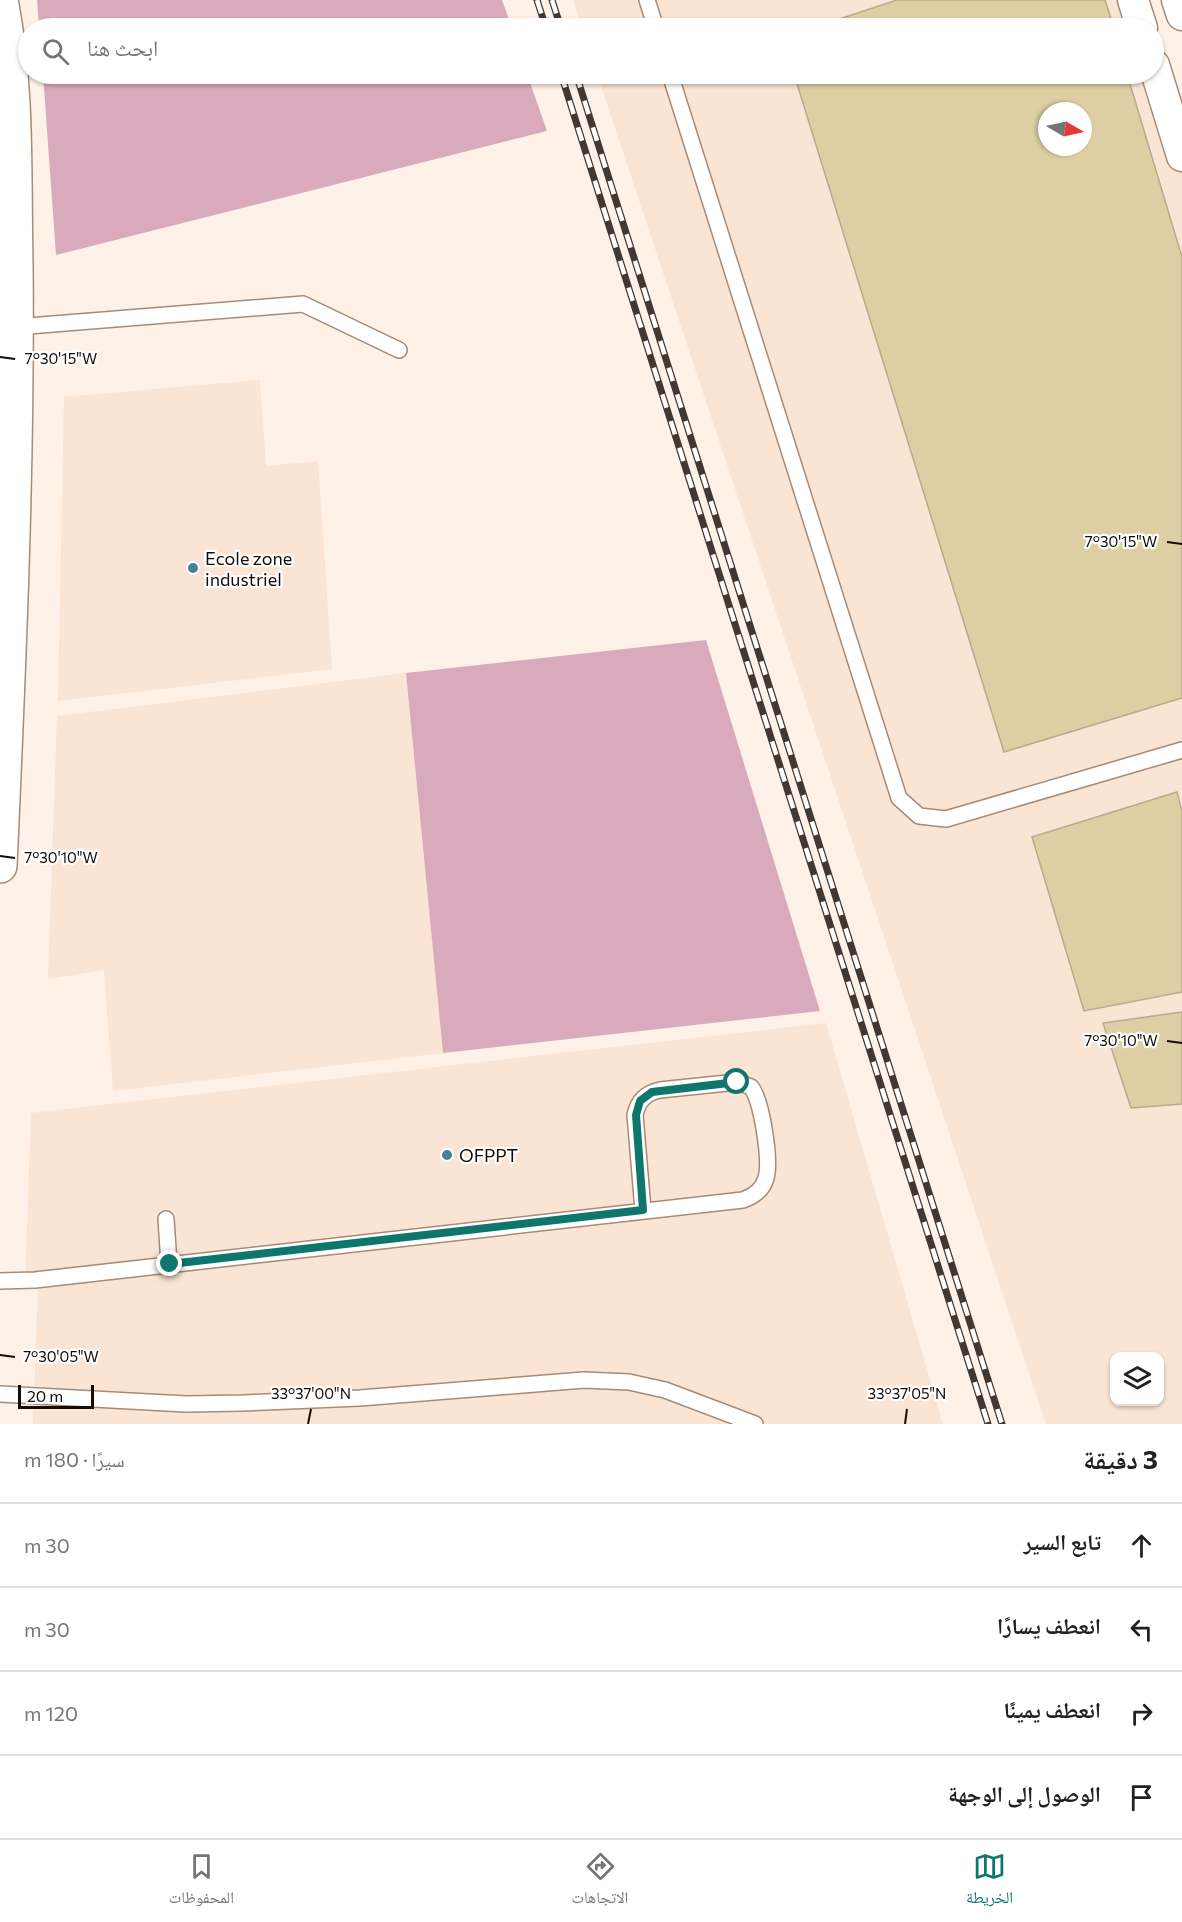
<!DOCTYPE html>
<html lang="ar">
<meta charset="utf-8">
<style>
:root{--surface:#fff;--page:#f2f2f2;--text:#202124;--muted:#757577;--line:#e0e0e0;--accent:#0f766e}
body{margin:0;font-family:Commissioner,"Noto Naskh Arabic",sans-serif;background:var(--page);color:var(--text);direction:rtl}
.controls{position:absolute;right:18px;bottom:18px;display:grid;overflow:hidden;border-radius:12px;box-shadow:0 2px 4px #0004}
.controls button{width:54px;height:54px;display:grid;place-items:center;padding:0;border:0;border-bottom:2px solid var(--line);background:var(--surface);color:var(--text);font:30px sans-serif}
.compass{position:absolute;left:1038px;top:102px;width:54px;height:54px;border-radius:50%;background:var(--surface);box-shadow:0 2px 4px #0004;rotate:99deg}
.scale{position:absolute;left:18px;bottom:15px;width:76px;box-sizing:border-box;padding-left:6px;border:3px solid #150b05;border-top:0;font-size:16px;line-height:21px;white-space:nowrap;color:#150b05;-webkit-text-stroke:4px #fff;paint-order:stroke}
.stop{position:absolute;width:18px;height:18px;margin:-14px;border:4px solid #0f766e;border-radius:50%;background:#fff}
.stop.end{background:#0f766e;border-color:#fff;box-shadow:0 2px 6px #0008}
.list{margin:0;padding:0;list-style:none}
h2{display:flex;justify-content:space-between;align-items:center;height:78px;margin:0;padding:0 24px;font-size:26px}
h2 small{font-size:20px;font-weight:400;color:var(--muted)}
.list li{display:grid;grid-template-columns:39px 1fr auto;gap:18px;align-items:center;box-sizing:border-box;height:84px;padding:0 24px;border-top:2px solid var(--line)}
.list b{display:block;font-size:22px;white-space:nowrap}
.list em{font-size:20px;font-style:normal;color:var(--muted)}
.icon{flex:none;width:33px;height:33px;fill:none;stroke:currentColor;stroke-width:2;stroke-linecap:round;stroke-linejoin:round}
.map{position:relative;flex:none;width:1182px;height:1424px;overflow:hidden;direction:ltr}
.search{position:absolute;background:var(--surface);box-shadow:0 2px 4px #0004;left:18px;right:18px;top:18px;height:66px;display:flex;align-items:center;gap:15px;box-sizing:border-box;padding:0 21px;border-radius:33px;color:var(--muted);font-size:22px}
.sheet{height:414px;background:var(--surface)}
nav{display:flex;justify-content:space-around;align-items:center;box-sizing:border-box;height:84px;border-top:2px solid var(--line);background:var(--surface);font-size:16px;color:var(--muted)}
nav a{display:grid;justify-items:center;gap:3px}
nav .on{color:var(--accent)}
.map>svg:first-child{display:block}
.built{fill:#fae4d4;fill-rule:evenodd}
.forest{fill:#d9aabb}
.building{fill:#decea3;stroke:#b6ab8c;stroke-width:1.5;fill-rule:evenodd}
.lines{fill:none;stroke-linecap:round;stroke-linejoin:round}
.service-casing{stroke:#a68b77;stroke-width:18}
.minor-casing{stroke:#a68b77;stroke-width:33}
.primary-casing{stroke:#a68b77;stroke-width:36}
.service{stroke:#fff;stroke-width:15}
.minor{stroke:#fff;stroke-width:30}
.primary{stroke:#fff;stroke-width:33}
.rail-casing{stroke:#423831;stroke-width:7}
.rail{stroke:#fff;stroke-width:4.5;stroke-dasharray:14;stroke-linecap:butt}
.route{stroke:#0f766e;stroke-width:8}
.ticks{fill:none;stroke:#150b05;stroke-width:2}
.poi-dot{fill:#428496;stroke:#fff;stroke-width:2}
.labels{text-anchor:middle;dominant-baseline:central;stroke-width:4.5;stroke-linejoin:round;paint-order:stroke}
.poi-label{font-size:18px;fill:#150b05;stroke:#fff;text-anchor:start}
.ticks-label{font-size:15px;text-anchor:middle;fill:#150b05;stroke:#fff;stroke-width:4.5;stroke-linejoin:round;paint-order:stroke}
</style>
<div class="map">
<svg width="1182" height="1424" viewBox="0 0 1182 1424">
<rect width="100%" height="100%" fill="#fdf1e8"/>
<g class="built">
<polygon points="573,0 1136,0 1145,28 582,28"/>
<path d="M597 74H1154L1182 148V1424H1046ZM1047 111H1083V147H1047ZM1114 1356H1160V1402H1114Z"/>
<polygon points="260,380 266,466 318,461 332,669 58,701 64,397"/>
<polygon points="406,673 443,1053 113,1091 104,970 48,979 57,716"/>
<polygon points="826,1023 943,1424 33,1424 38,1286 502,1236 25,1285 31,1113"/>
</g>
<g class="forest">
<polygon points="37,0 502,0 512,28 39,28"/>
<polygon points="43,74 527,74 547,131 56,255"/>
<polygon points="706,640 820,1011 443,1053 406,673"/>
</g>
<g class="building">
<polygon points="897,0 1105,0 1114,28 812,28"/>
<path d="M794 74H1127L1182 257V698L1004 752ZM1047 111H1083V147H1047Z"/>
<polygon points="1177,792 1182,811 1182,992 1084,1011 1032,837"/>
<polygon points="1182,1012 1182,1104 1131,1108 1103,1023"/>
</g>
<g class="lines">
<g class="service-casing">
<g id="service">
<polyline points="647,0 656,28"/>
<polyline points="670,74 899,798 919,816 946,819 1182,750"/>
<polyline points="16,327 303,304 399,350"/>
<polyline points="166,1219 169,1264"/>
<path d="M0 1281 35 1280 743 1200C754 1196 763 1190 766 1178 771 1161 762 1101 751 1087L737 1082 660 1090C646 1093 638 1100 635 1115L643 1210"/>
<polyline points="0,1394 186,1404 243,1403 360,1398 584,1380 629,1382 665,1390 755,1424"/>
</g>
</g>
<g class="minor-casing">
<g id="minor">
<polyline points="1133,0 1142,28"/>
<polyline points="1177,0 1182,15"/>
<polyline points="1154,65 1182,156"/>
</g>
</g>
<g class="primary-casing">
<path id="primary" d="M0 866C9 665 18 463 16 262 14 174 18 87 1 0"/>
</g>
<use href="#service" class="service"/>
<use href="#minor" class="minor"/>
<use href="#primary" class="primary"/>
<g class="rail-casing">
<g id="rail">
<polyline points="537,0 546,28"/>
<polyline points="552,0 561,28"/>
<polyline points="561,74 988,1424"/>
<polyline points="576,74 1002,1424"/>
</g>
</g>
<use href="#rail" class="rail"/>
</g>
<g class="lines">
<polyline class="route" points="170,1264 643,1210 636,1115 640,1101 652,1092 737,1082"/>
</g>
<path class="ticks" d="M0 357 15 359M1167 542 1182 544M0 856 15 858M1167 1041 1182 1043M0 1355 15 1357M308 1424 311 1409M905 1424 907 1409"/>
<g class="poi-dot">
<circle cx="193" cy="568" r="6"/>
<circle cx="447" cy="1155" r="6"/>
</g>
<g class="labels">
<g class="poi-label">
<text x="205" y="558">Ecole zone<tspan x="205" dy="21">industriel</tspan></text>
<text x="459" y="1155">OFPPT</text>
</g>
</g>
<g class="ticks-label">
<text x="61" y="364">7°30'15"W</text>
<text x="1121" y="547">7°30'15"W</text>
<text x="61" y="863">7°30'10"W</text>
<text x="1121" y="1046">7°30'10"W</text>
<text x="61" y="1362">7°30'05"W</text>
<text x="311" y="1399">33°37'00"N</text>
<text x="907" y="1399">33°37'05"N</text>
</g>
</svg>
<div class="controls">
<button><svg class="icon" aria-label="layers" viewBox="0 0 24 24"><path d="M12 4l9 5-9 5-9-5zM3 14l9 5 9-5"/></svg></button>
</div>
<svg class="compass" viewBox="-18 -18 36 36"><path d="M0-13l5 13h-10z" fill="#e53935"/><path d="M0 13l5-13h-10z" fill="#757577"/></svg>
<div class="scale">20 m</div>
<div class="stop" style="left:737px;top:1082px"></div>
<div class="stop end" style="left:170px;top:1264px"></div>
<div class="search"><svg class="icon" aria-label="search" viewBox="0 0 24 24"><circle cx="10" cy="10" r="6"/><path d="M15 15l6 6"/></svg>ابحث هنا</div>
</div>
<section class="sheet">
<h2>3 دقيقة<small>سيرًا · 180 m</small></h2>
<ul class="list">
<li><svg class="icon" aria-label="ahead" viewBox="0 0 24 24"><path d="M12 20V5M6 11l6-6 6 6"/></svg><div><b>تابع السير</b></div><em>30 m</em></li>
<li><svg class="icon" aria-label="left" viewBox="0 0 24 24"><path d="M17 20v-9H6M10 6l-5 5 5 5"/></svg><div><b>انعطف يسارًا</b></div><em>30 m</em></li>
<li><svg class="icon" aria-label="right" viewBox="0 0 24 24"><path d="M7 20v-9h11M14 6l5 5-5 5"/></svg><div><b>انعطف يمينًا</b></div><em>120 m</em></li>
<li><svg class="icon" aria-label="arrive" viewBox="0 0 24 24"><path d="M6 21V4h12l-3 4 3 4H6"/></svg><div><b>الوصول إلى الوجهة</b></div></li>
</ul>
</section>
<nav>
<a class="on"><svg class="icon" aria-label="map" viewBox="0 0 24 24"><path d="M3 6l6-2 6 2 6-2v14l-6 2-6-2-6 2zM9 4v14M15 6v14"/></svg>الخريطة</a>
<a><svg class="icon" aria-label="directions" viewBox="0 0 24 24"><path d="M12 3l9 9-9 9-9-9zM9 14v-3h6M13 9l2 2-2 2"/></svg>الاتجاهات</a>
<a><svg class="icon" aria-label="saved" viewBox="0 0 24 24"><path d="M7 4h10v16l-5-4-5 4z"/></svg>المحفوظات</a>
</nav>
